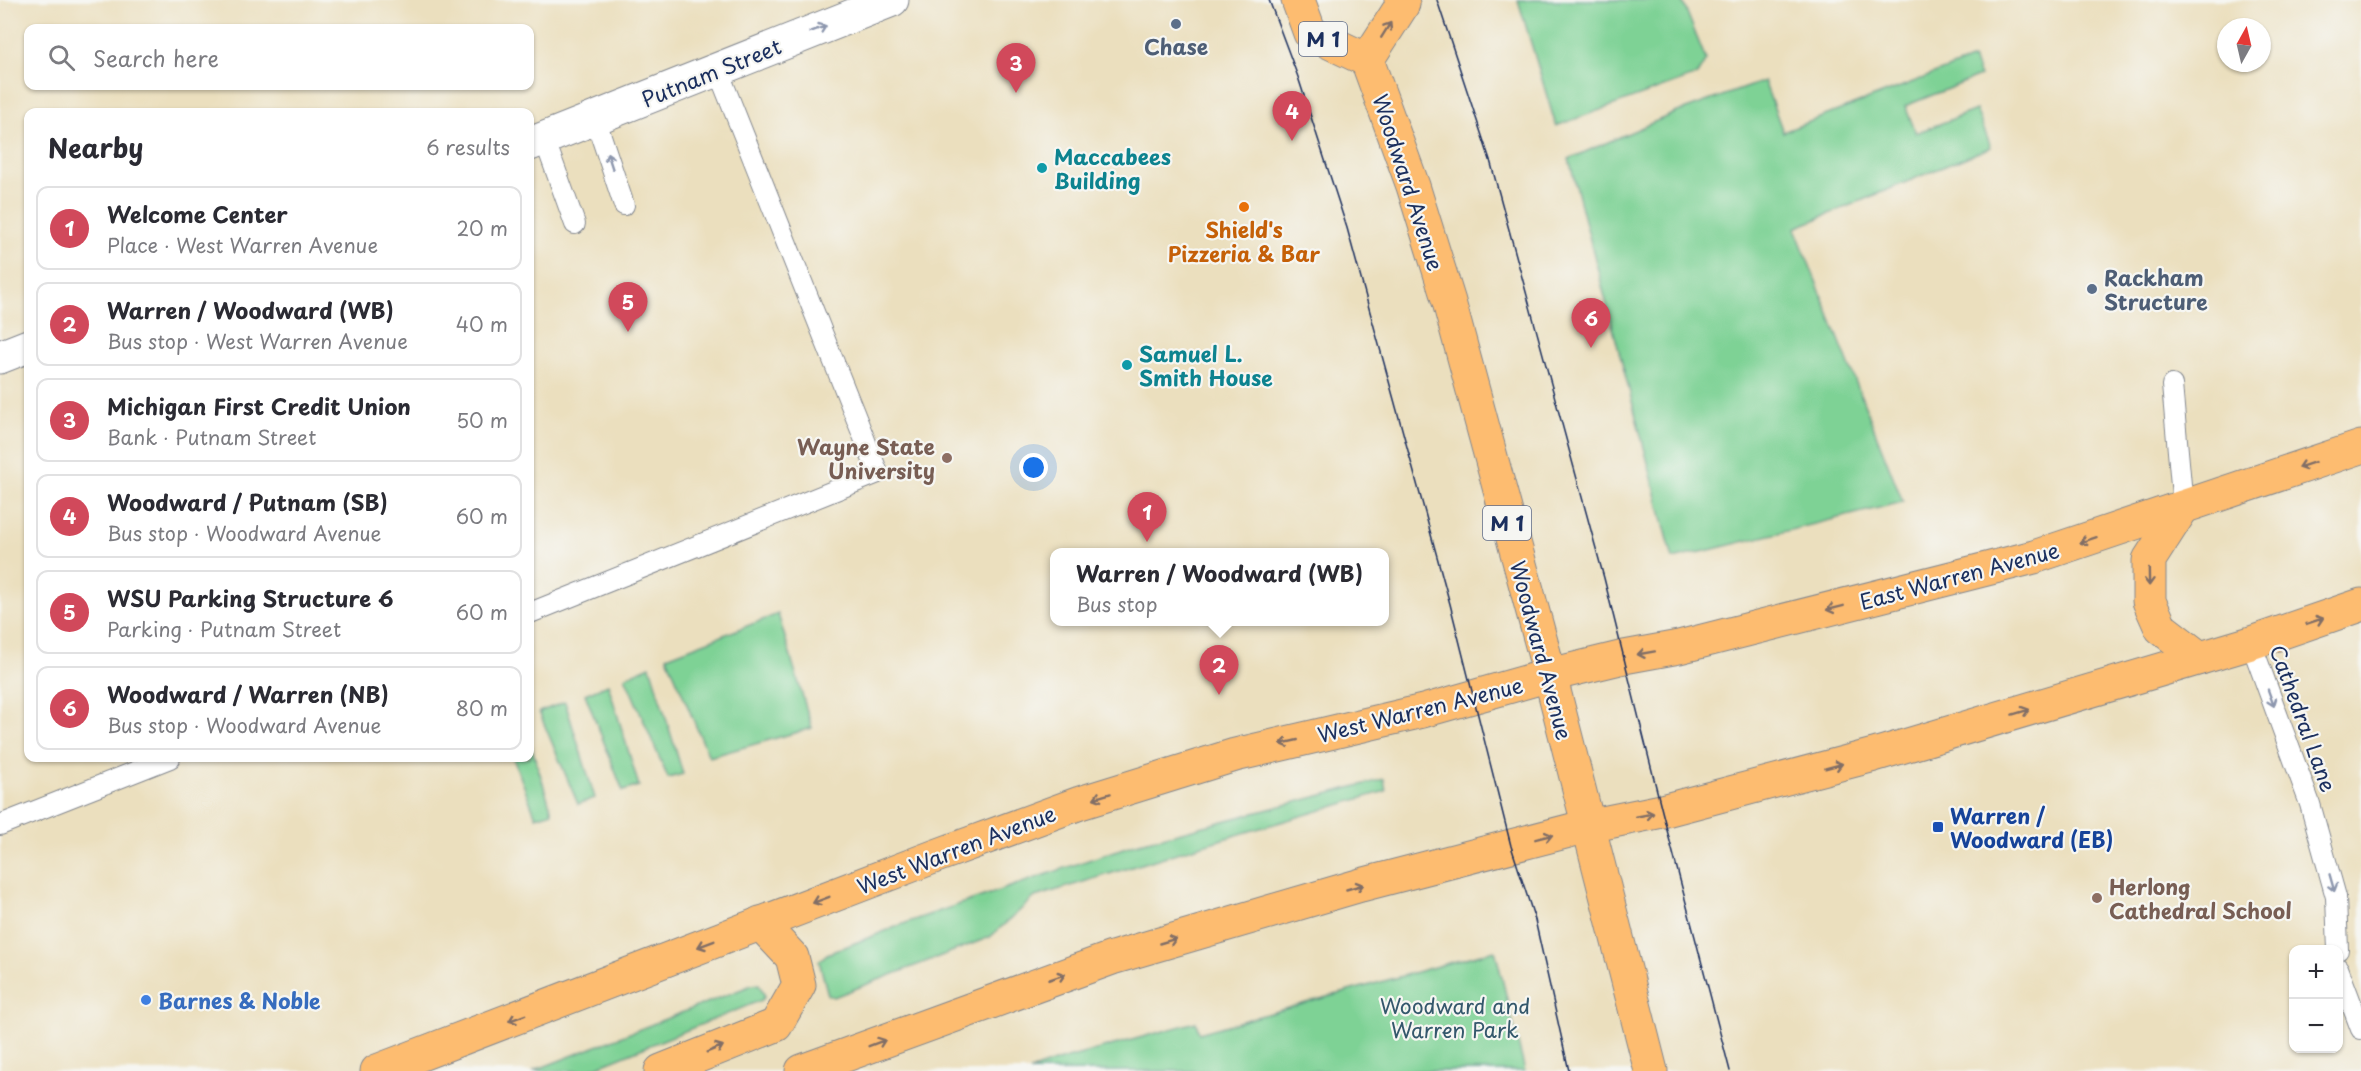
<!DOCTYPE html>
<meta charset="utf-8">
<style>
:root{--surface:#fff;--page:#f2f2f3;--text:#2b2b33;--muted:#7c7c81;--line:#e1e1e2;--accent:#d1495b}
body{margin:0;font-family:"Playpen Sans",sans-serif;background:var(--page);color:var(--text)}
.controls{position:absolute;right:18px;bottom:18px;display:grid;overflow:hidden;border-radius:12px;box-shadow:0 2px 4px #0004}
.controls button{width:54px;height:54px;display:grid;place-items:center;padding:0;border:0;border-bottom:2px solid var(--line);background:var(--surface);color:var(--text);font:30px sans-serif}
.compass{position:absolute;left:2217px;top:18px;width:54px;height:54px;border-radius:50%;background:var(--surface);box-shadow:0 2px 4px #0004;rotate:8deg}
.you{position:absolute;left:1034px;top:468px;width:21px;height:21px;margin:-15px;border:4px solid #fff;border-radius:50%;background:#1a73e8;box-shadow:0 0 0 9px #1a73e833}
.badge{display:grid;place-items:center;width:39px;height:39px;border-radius:50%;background:var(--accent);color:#fff;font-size:20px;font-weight:700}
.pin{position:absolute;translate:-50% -50px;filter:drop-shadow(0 2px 3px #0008)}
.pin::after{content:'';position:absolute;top:32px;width:21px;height:18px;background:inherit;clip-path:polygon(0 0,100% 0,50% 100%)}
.popup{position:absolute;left:1050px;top:548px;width:339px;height:78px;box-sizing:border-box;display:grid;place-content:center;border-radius:12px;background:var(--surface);filter:drop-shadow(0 2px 4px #0005);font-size:20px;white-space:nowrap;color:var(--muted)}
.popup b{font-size:22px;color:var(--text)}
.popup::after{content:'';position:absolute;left:50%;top:100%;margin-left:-12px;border:12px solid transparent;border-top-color:var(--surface)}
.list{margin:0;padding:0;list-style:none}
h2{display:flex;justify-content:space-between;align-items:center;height:78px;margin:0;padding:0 24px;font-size:26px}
h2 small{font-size:20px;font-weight:400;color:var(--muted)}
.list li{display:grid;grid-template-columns:39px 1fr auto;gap:18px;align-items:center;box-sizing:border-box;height:84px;margin:0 12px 12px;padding:0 12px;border:2px solid var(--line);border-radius:12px}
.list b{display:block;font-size:22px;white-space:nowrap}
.list p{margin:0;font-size:20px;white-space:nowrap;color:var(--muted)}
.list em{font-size:20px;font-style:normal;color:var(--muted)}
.icon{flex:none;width:33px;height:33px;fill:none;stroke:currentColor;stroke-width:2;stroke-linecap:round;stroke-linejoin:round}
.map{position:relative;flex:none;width:2361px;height:1071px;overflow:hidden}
.search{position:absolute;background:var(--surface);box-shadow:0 2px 4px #0004;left:24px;top:24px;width:510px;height:66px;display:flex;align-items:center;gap:15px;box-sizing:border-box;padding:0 21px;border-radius:12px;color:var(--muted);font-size:22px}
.panel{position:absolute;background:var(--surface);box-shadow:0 2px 4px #0004;left:24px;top:108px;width:510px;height:654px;border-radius:12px}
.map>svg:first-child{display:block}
.green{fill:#7ed295;stroke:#4c807a;stroke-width:1.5}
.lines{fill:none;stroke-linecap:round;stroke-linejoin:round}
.service-casing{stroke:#83878e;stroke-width:22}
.minor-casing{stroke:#83878e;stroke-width:35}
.primary-casing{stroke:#83878e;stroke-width:35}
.service{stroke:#fff;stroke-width:20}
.minor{stroke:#fff;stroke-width:33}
.primary{stroke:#fdbc70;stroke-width:33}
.tram{stroke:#1b2f5e;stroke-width:1.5}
.oneway{stroke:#8d97ae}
.oneway2{stroke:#816e66}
.service-dot{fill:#5c6f8a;stroke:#f6f6f2;stroke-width:2}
.culture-dot{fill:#0f9aa8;stroke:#f6f6f2;stroke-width:2}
.food-dot{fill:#e8710a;stroke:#f6f6f2;stroke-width:2}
.education-dot{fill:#8d6e63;stroke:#f6f6f2;stroke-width:2}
.transit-dot{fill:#1a4fb4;stroke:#f6f6f2;stroke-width:2}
.shop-dot{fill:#3f7fe0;stroke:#f6f6f2;stroke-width:2}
.labels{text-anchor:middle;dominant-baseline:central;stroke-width:4.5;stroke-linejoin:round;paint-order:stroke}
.shield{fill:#f6f6f2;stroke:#5d6b8a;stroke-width:1.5}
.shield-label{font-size:20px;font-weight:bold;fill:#1b2f5e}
.service-label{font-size:21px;font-weight:bold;fill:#4e5e75;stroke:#f6f6f2}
.street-label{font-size:21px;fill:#1b2f5e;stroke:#f6f6f2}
.culture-label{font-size:21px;font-weight:bold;fill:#0d838f;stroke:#f6f6f2;text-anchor:start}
.food-label{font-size:21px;font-weight:bold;fill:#c56008;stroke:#f6f6f2}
.education-label{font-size:21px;font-weight:bold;fill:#785e54;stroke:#f6f6f2;text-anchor:end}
.transit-label{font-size:21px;font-weight:bold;fill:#164399;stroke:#f6f6f2;text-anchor:start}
.shop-label{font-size:21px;font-weight:bold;fill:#366cbe;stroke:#f6f6f2;text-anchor:start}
.park-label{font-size:21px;fill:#34586c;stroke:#f6f6f2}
</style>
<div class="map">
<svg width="2361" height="1071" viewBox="0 0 2361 1071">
<rect width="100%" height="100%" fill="#f6f6f2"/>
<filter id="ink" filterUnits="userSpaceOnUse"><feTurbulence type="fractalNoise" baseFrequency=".0167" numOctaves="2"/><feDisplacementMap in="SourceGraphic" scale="12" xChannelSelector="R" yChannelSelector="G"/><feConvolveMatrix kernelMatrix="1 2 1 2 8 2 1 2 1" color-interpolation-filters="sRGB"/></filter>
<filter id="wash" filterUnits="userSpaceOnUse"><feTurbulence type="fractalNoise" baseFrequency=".008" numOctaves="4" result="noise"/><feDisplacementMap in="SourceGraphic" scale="24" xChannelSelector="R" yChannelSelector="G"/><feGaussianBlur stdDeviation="1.35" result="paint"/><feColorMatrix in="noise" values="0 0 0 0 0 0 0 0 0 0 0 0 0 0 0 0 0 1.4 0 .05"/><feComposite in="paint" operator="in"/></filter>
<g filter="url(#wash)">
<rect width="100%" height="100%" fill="#ebdfbe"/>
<g class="green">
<polygon points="1518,0 1682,0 1706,60 1697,75 1556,126"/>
<polygon points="1973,59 1980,76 1905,106 1916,133 1976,110 1991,147 1795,228 1903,502 1673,559 1569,159 1675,113 1764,81 1783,132"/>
<polygon points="778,614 812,728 709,757 667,657"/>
<polygon points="650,666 683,774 668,778 625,677"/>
<polygon points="608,684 639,786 623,791 585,694"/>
<polygon points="565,702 595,798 578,804 539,712"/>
<polygon points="530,742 552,812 536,817 513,758 530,758"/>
<polygon points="1384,779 1386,791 1196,847 1035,897 990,937 834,997 828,995 819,961 827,954 911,921 1132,845"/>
<polygon points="1495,950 1525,1071 1030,1071 1057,1061 1196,1022 1199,1033"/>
<polygon points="759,984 765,996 762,1000 586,1071 533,1071 752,985"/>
</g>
</g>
<g filter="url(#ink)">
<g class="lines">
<g class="service-casing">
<g id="service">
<polyline points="595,118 624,205"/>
<polyline points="544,138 575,224"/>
<polyline points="2172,385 2183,507"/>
<polyline points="530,613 878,473 717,68"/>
<polyline points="2251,643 2310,804 2336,897 2338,950"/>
<polyline points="0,825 170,758"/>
<polyline points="2338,968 2361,1029"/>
</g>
</g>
<g class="minor-casing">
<g id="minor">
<polyline points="530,144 892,0"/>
<polyline points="0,357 28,346"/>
</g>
</g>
<g class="primary-casing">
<g id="primary">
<polyline points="1298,0 1310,33 1367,60 1413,186 1449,302 1550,675 1651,1071"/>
<polyline points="1367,60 1403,4 1401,0"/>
<polyline points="2183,507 2149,560 2149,601 2161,628 2200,658"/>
<polyline points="377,1071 936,856 1080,803 1235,755 1423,711 1550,675 1624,657 1679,647 2034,557 2361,447"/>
<polyline points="661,1071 776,1025 799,985 792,957 760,923"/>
<polyline points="802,1071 1112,958 1361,885 1588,826 1662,811 1874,755 2251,643 2361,605"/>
</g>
</g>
<use href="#service" class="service"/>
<use href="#minor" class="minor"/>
<use href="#primary" class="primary"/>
<g class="tram">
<polyline points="1269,0 1298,77 1347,228 1450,604 1511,846 1535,920 1569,1071"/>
<polyline points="1437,0 1490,160 1604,578 1662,811 1730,1071"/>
</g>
</g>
<defs><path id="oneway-shaft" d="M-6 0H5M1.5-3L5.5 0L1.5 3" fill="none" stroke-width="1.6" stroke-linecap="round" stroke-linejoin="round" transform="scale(1.5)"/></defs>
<g class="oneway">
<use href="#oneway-shaft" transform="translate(818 29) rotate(-21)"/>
<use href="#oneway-shaft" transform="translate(610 161) rotate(-108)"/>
<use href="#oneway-shaft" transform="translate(2271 698) rotate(70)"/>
<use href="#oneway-shaft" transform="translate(2332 883) rotate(74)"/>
</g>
<g class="oneway2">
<use href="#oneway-shaft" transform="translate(1386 30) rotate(-58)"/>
<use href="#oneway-shaft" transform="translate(2306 465) rotate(161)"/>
<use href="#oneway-shaft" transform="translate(2088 540) rotate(162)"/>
<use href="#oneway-shaft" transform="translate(2149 577) rotate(89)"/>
<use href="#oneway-shaft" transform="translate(1835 608) rotate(166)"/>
<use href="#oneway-shaft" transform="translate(2315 621) rotate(-19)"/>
<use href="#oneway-shaft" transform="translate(1646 653) rotate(170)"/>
<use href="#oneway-shaft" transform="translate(2021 712) rotate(-17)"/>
<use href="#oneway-shaft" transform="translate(1289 742) rotate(167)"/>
<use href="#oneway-shaft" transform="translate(1834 766) rotate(-15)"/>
<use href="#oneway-shaft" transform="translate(1102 796) rotate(163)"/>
<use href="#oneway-shaft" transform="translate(1645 815) rotate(-11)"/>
<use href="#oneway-shaft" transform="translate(1544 837) rotate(-14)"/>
<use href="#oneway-shaft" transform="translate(1355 887) rotate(-16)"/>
<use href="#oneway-shaft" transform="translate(821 900) rotate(159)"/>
<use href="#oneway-shaft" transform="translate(1168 941) rotate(-16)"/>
<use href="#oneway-shaft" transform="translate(706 944) rotate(159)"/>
<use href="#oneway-shaft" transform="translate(1057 977) rotate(-19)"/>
<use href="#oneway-shaft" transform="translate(517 1018) rotate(159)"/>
<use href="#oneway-shaft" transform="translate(877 1043) rotate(-21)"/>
<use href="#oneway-shaft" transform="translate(715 1049) rotate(-22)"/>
</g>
</g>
<g class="service-dot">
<circle cx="1176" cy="24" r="6"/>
<circle cx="2092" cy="289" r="6"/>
</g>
<g class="culture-dot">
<circle cx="1042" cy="168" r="6"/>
<circle cx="1127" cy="365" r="6"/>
</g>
<circle class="food-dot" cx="1244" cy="207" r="6"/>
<g class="education-dot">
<circle cx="947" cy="458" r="6"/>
<circle cx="2097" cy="898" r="6"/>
</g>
<rect class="transit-dot" x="1932" y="821" width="12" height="12" rx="3"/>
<circle class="shop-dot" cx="146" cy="1000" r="6"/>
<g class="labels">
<g class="shield">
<rect x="1299" y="22" width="48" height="34" rx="4.5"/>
<rect x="1483" y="506" width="48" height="34" rx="4.5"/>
</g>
<g class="shield-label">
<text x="1323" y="39">M 1</text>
<text x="1507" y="523">M 1</text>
</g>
<g class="service-label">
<text x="1176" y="46">Chase</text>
<text x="2104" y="277" text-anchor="start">Rackham<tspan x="2104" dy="24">Structure</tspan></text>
</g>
<g class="street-label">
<text transform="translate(711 72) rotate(-22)">Putnam Street</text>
<text transform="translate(1409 182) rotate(72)">Woodward Avenue</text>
<text transform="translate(1959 575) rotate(-15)">East Warren Avenue</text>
<text transform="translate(1542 650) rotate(75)">Woodward Avenue</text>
<text transform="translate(1420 709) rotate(-14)">West Warren Avenue</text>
<text transform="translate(2304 718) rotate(70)">Cathedral Lane</text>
<text transform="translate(956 849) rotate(-21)">West Warren Avenue</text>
</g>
<g class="culture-label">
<text x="1054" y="156">Maccabees<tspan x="1054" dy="24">Building</tspan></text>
<text x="1139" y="353">Samuel L.<tspan x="1139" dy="24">Smith House</tspan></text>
</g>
<g class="food-label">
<text x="1244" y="229">Shield's<tspan x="1244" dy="24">Pizzeria &amp; Bar</tspan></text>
</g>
<g class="education-label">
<text x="935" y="446">Wayne State<tspan x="935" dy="24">University</tspan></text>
<text x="2109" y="886" text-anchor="start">Herlong<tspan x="2109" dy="24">Cathedral School</tspan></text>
</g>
<g class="transit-label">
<text x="1950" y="815">Warren /<tspan x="1950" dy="24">Woodward (EB)</tspan></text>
</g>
<g class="shop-label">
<text x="158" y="1000">Barnes &amp; Noble</text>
</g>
<g class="park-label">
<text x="1455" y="1005">Woodward and<tspan x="1455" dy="24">Warren Park</tspan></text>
</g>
</g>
</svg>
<div class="controls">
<button>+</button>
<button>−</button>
</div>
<svg class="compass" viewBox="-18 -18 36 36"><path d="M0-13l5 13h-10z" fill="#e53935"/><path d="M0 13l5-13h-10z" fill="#7c7c81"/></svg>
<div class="you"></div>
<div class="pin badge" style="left:1147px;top:542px">1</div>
<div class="pin badge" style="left:1219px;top:695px">2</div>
<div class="popup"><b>Warren / Woodward (WB)</b>Bus stop</div>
<div class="pin badge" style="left:1016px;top:93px">3</div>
<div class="pin badge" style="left:1292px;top:141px">4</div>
<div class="pin badge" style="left:628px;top:332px">5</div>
<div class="pin badge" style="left:1591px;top:348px">6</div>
<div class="search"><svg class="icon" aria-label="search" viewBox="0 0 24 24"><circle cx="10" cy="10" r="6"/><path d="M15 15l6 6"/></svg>Search here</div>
<section class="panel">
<h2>Nearby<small>6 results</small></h2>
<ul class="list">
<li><span class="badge">1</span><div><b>Welcome Center</b><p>Place · West Warren Avenue</p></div><em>20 m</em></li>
<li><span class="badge">2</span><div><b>Warren / Woodward (WB)</b><p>Bus stop · West Warren Avenue</p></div><em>40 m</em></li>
<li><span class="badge">3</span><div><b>Michigan First Credit Union</b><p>Bank · Putnam Street</p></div><em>50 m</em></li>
<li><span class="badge">4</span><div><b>Woodward / Putnam (SB)</b><p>Bus stop · Woodward Avenue</p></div><em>60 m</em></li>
<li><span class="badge">5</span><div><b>WSU Parking Structure 6</b><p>Parking · Putnam Street</p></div><em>60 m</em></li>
<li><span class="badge">6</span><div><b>Woodward / Warren (NB)</b><p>Bus stop · Woodward Avenue</p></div><em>80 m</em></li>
</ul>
</section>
</div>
